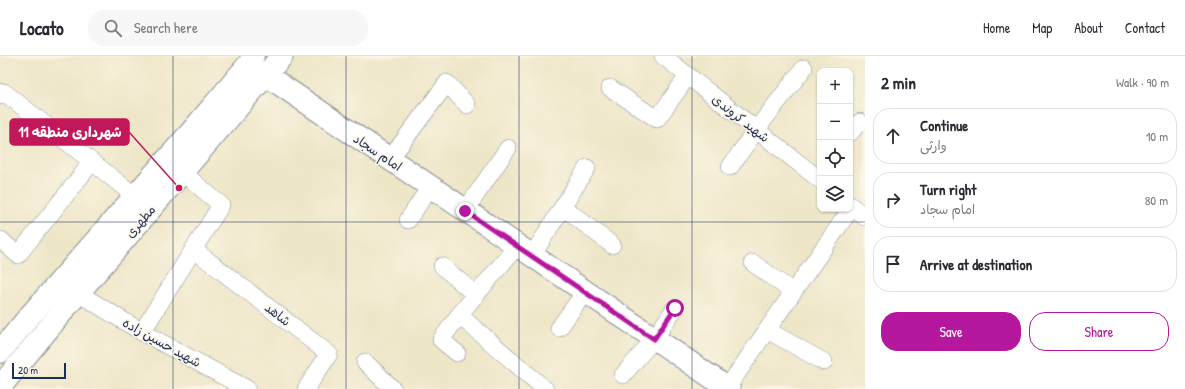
<!DOCTYPE html>
<meta charset="utf-8">
<style>
:root{--surface:#fff;--page:#f7f7f7;--text:#2b2b33;--muted:#7c7c81;--line:#e1e1e2;--accent:#b5179e}
body{margin:0;font-family:"Patrick Hand","Playpen Sans Arabic",sans-serif;background:var(--page);color:var(--text)}
.controls{position:absolute;right:12px;top:12px;display:grid;overflow:hidden;border-radius:8px;box-shadow:0 1px 3px #0004}
.controls button{width:36px;height:36px;display:grid;place-items:center;padding:0;border:0;border-bottom:1px solid var(--line);background:var(--surface);color:var(--text);font:20px sans-serif}
.scale{position:absolute;left:12px;bottom:10px;width:54px;box-sizing:border-box;padding-left:4px;border:2px solid #1b2f5e;border-top:0;font-size:11px;line-height:14px;white-space:nowrap;color:#1b2f5e;-webkit-text-stroke:3px #fcf5e5;paint-order:stroke}
.stop{position:absolute;width:12px;height:12px;margin:-9px;border:3px solid #b5179e;border-radius:50%;background:#fff}
.stop.end{background:#b5179e;border-color:#fff;box-shadow:0 1px 4px #0008}
.list{margin:0;padding:0;list-style:none}
h2{display:flex;justify-content:space-between;align-items:center;height:52px;margin:0;padding:0 16px;font-size:17px}
h2 small{font-size:13px;font-weight:400;color:var(--muted)}
.list li{display:grid;grid-template-columns:26px 1fr auto;gap:12px;align-items:center;box-sizing:border-box;height:56px;margin:0 8px 8px;padding:0 8px;border:1px solid var(--line);border-radius:16px}
.list b{display:block;font-size:15px;white-space:nowrap}
.list p{margin:0;font-size:13px;white-space:nowrap;color:var(--muted)}
.list em{font-size:13px;font-style:normal;color:var(--muted)}
.actions{display:flex;gap:8px;padding:12px 16px}
.actions a{flex:1;padding:9px 0;border:1px solid var(--accent);border-radius:16px;text-align:center;font-size:14px;color:var(--accent)}
.actions .main{background:var(--accent);color:#fff}
.icon{flex:none;width:22px;height:22px;fill:none;stroke:currentColor;stroke-width:2;stroke-linecap:round;stroke-linejoin:round}
.map{position:relative;flex:none;width:865px;height:333px;overflow:hidden}
header{display:flex;align-items:center;gap:24px;box-sizing:border-box;height:56px;padding:0 20px;background:var(--surface);border-bottom:1px solid var(--line)}
header strong{font-size:19px}
nav{display:flex;gap:22px;margin-inline-start:auto;font-size:14px}
.search{width:280px;height:36px;background:var(--page);display:flex;align-items:center;gap:10px;box-sizing:border-box;padding:0 14px;border-radius:16px;color:var(--muted);font-size:15px}
main{display:flex}
aside{flex:1;background:var(--surface)}
.map>svg:first-child{display:block}
.lines{fill:none;stroke-linecap:round;stroke-linejoin:round}
.minor-casing{stroke:#848a92;stroke-width:18}
.tertiary-casing{stroke:#848a92;stroke-width:24}
.secondary-casing{stroke:#848a92;stroke-width:24}
.minor{stroke:#fff;stroke-width:17}
.tertiary{stroke:#fff;stroke-width:22}
.secondary{stroke:#fff;stroke-width:22}
.route{stroke:#b5179e;stroke-width:5}
.grid{fill:none;stroke:#1b2f5e;stroke-width:1;stroke-opacity:0.55}
.labels{text-anchor:middle;dominant-baseline:central;stroke-width:3;stroke-linejoin:round;paint-order:stroke}
.street-label{font-size:13px;fill:#1b2f5e;stroke:#fcf5e5}
.leader{fill:none;stroke:#c2185b;stroke-width:1.5}
.callout-dot{fill:#c2185b;stroke:#fcf5e5;stroke-width:1.5}
.callout{fill:#c2185b;stroke:#c2185b;stroke-width:1.5}
.callout-label{font-size:14px;text-anchor:middle;font-weight:bold;fill:#fff}
</style>
<header>
<strong>Locato</strong>
<div class="search"><svg class="icon" aria-label="search" viewBox="0 0 24 24"><circle cx="10" cy="10" r="6"/><path d="M15 15l6 6"/></svg>Search here</div>
<nav><a>Home</a><a>Map</a><a>About</a><a>Contact</a></nav>
</header>
<main>
<div class="map">
<svg width="865" height="333" viewBox="0 0 865 333">
<rect width="100%" height="100%" fill="#fcf5e5"/>
<filter id="ink" filterUnits="userSpaceOnUse"><feTurbulence type="fractalNoise" baseFrequency=".025" numOctaves="2"/><feDisplacementMap in="SourceGraphic" scale="8" xChannelSelector="R" yChannelSelector="G"/><feConvolveMatrix kernelMatrix="1 2 1 2 8 2 1 2 1" color-interpolation-filters="sRGB"/></filter>
<filter id="wash" filterUnits="userSpaceOnUse"><feTurbulence type="fractalNoise" baseFrequency=".012" numOctaves="4" result="noise"/><feDisplacementMap in="SourceGraphic" scale="16" xChannelSelector="R" yChannelSelector="G"/><feGaussianBlur stdDeviation="0.9" result="paint"/><feColorMatrix in="noise" values="0 0 0 0 0 0 0 0 0 0 0 0 0 0 0 0 0 1.4 0 .05"/><feComposite in="paint" operator="in"/></filter>
<g filter="url(#wash)">
<rect width="100%" height="100%" fill="#ede6c7"/>
</g>
<g filter="url(#ink)">
<g class="lines">
<g class="minor-casing">
<g id="minor">
<polyline points="663,0 820,124"/>
<polyline points="610,32 657,63 688,20"/>
<polyline points="0,40 4,36 135,140"/>
<polyline points="850,77 860,66"/>
<polyline points="389,104 447,27 467,49"/>
<polyline points="730,111 756,74 804,12"/>
<polyline points="850,149 865,161"/>
<polyline points="563,151 612,189"/>
<polyline points="465,155 508,92"/>
<polyline points="408,164 430,131"/>
<polyline points="1,184 18,199 92,106"/>
<polyline points="193,193 329,298 306,333"/>
<polyline points="532,200 587,112"/>
<polyline points="753,207 793,236"/>
<polyline points="442,210 476,239"/>
<polyline points="78,237 142,276 247,333"/>
<polyline points="459,259 545,333"/>
<polyline points="559,272 585,236"/>
<polyline points="767,274 824,306"/>
<polyline points="142,276 221,149 182,116"/>
<polyline points="457,297 441,284 459,259 517,190"/>
<polyline points="365,306 393,333"/>
<polyline points="623,319 654,283 675,252"/>
<polyline points="727,332 852,151"/>
</g>
</g>
<g class="tertiary-casing">
<polyline id="tertiary" points="266,19 729,333"/>
</g>
<g class="secondary-casing">
<g id="secondary">
<polyline points="0,296 28,262 192,75 249,8 253,0"/>
<polyline points="0,331 67,250 282,0"/>
</g>
</g>
<use href="#minor" class="minor"/>
<use href="#tertiary" class="tertiary"/>
<use href="#secondary" class="secondary"/>
</g>
</g>
<g class="lines" filter="url(#ink)">
<polyline class="route" points="465,155 654,283 675,252"/>
</g>
<path class="grid" d="M173 0V333M346 0V333M519 0V333M692 0V333M0 166H865"/>
<g class="labels">
<g class="street-label">
<text transform="translate(741 62) rotate(38)">شهید کروندی</text>
<text transform="translate(378 96) rotate(34)">امام سجاد</text>
<text transform="translate(140 165) rotate(-49)">مطهری</text>
<text transform="translate(278 258) rotate(38)">شاهد</text>
<text transform="translate(162 286) rotate(29)">شهید حسین زاده</text>
</g>
</g>
<path class="leader" d="M179 132L129 76"/>
<circle class="callout-dot" cx="179" cy="132" r="4"/>
<rect class="callout" x="10" y="63" width="119" height="26" rx="4"/>
<g class="callout-label">
<text x="70" y="81">شهرداری منطقه 11</text>
</g>
</svg>
<div class="controls">
<button>+</button>
<button>−</button>
<button><svg class="icon" aria-label="locate" viewBox="0 0 24 24"><circle cx="12" cy="12" r="6"/><path d="M12 2v4M12 18v4M2 12h4M18 12h4"/></svg></button>
<button><svg class="icon" aria-label="layers" viewBox="0 0 24 24"><path d="M12 4l9 5-9 5-9-5zM3 14l9 5 9-5"/></svg></button>
</div>
<div class="scale">20 m</div>
<div class="stop" style="left:675px;top:252px"></div>
<div class="stop end" style="left:465px;top:155px"></div>
</div>
<aside>
<h2>2 min<small>Walk · 90 m</small></h2>
<ul class="list">
<li><svg class="icon" aria-label="ahead" viewBox="0 0 24 24"><path d="M12 20V5M6 11l6-6 6 6"/></svg><div><b>Continue</b><p>وارثی</p></div><em>10 m</em></li>
<li><svg class="icon" aria-label="right" viewBox="0 0 24 24"><path d="M7 20v-9h11M14 6l5 5-5 5"/></svg><div><b>Turn right</b><p>امام سجاد</p></div><em>80 m</em></li>
<li><svg class="icon" aria-label="arrive" viewBox="0 0 24 24"><path d="M6 21V4h12l-3 4 3 4H6"/></svg><div><b>Arrive at destination</b></div></li>
</ul>
<div class="actions"><a class="main">Save</a><a>Share</a></div>
</aside>
</main>
